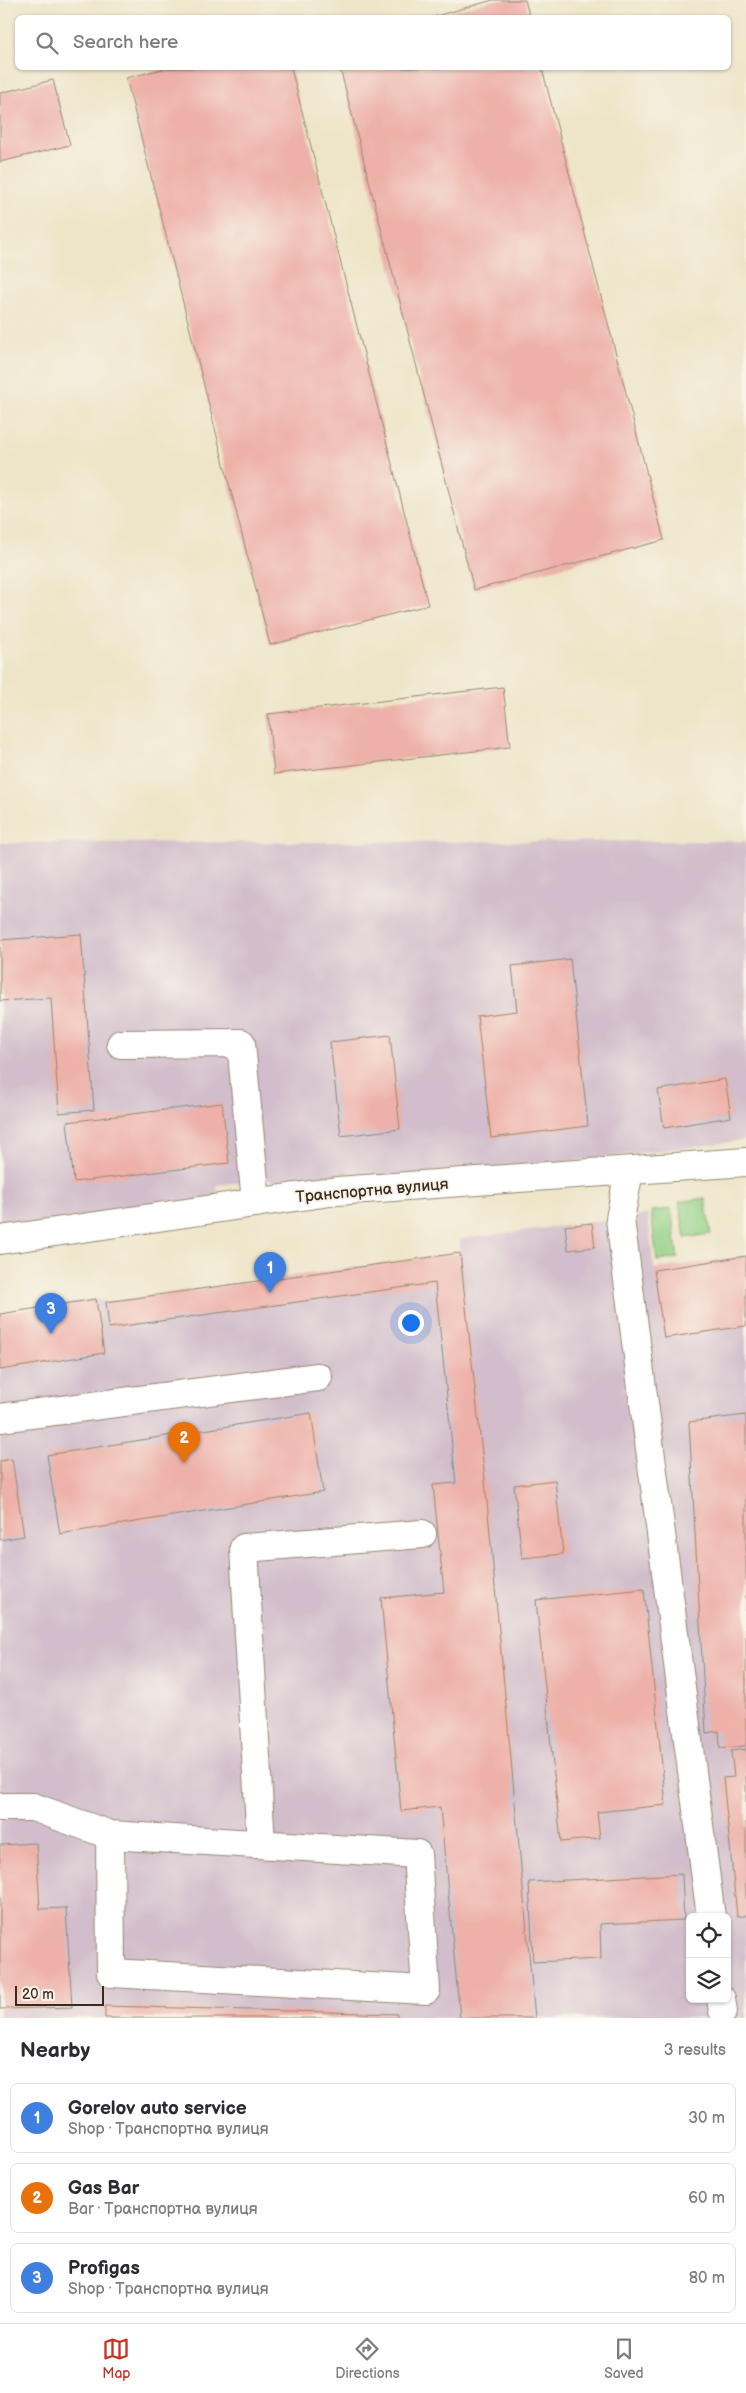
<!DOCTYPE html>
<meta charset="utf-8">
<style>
:root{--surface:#fff;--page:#f7f7f7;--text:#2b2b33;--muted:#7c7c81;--line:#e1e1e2;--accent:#c8321e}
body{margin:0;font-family:"Balsamiq Sans",sans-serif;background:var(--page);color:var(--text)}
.controls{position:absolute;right:15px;bottom:15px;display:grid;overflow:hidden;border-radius:8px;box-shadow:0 1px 4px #0004}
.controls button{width:45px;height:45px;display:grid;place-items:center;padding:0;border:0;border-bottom:1px solid var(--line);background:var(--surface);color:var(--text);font:25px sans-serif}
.scale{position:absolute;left:15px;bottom:12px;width:89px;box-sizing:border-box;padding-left:5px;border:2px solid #3b2a1e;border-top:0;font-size:14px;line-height:18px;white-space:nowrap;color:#3b2a1e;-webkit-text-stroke:4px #f7f3e8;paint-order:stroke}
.you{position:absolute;left:410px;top:1322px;width:18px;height:18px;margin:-12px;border:4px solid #fff;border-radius:50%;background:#1a73e8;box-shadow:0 0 0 8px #1a73e833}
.badge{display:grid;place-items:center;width:32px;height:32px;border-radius:50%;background:var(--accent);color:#fff;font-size:16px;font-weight:700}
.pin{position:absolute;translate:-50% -41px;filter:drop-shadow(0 1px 2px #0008)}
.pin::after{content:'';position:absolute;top:26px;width:18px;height:15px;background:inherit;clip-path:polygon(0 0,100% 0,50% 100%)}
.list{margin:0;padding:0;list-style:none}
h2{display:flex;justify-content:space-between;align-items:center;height:65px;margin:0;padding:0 20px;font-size:21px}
h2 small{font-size:16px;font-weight:400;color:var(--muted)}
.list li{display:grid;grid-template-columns:32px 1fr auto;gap:15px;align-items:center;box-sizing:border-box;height:70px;margin:0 10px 10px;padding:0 10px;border:1px solid var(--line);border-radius:8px}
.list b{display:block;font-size:19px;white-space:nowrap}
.list p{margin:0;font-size:16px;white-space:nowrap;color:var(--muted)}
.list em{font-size:16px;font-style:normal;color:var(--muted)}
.icon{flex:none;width:28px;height:28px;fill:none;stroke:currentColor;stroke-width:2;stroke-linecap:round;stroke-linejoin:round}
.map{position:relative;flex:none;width:746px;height:2018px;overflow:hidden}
.search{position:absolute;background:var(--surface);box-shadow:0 1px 4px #0004;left:15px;right:15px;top:15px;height:55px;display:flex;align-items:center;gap:12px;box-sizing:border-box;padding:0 18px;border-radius:8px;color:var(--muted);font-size:19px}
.sheet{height:305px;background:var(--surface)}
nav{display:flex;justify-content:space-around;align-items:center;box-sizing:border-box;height:70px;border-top:1px solid var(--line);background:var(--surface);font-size:14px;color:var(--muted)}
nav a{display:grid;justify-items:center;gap:2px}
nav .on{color:var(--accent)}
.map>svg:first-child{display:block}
.industrial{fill:#d1bdcb;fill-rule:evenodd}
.green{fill:#94d085;stroke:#687d52}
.building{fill:#eeb1a9}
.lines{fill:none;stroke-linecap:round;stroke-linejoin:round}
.minor-casing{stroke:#948873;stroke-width:30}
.minor{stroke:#fff;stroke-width:28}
.labels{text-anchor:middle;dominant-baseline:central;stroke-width:4;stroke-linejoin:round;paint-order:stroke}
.street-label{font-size:16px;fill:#3b2a1e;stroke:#f7f3e8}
</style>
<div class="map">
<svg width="746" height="2018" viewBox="0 0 746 2018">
<rect width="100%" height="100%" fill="#f7f3e8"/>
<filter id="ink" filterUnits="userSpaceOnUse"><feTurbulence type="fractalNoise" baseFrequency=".02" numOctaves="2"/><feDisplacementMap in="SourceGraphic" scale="10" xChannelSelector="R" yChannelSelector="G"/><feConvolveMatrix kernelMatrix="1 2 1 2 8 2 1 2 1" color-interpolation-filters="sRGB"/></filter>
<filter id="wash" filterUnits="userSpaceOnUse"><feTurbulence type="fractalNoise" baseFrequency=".0096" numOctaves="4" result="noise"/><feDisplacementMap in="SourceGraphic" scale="20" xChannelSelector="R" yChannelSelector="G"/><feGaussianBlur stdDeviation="1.12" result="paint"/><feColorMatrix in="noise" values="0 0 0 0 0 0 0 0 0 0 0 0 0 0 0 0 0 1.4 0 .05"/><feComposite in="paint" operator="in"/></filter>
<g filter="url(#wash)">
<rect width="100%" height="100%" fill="#eee5c8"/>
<g class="industrial">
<polygon points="746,841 746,1140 566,1162 279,1188 270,1179 259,1180 217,1185 218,1199 0,1229 0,843"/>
<path d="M648 1215 654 1269 746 1256V2018H0V1314L96 1299 106 1302 460 1253V1239ZM690 1917H727V1999H690Z"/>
</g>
<g class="green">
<polygon points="705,1198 711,1234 685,1238 679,1202"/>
<polygon points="671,1209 678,1258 657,1261 651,1211"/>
</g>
<g id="blocks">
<g class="building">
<polygon points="493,0 525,0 530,18 429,18"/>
<polygon points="167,68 291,68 428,605 270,645 126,78"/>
<polygon points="340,68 542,68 664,540 474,590"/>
<polygon points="53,80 70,145 0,162 0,93"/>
<polygon points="503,687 510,747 274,774 268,714"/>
<polygon points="81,934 94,1110 59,1113 51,998 0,1001 0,940"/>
<polygon points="570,959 588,1126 491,1138 477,1016 517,1011 512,966"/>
<polygon points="390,1035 400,1129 341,1136 330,1042"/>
<polygon points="725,1079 731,1117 664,1128 658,1090"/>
<polygon points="222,1103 229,1163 74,1182 67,1122"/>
<polygon points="592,1223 595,1247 568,1250 565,1226"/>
<polygon points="460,1253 485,1480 535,2018 460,2018 440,1807 401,1811 381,1598 444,1592 433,1485 456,1483 435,1283 109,1328 106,1302"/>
<polygon points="746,1256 746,1326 664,1338 654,1270"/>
<polygon points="96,1299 104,1353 0,1370 0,1314"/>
<polygon points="311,1413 323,1492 60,1534 47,1455"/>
<polygon points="746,1415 746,1746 720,1748 719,1731 706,1733 689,1422"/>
<polygon points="12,1459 24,1536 0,1540 0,1461"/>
<polygon points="555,1480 563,1554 522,1558 514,1485"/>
<polygon points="644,1589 666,1805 597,1812 600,1838 561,1842 536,1600"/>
<polygon points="746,1749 746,1916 737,1916 723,1778 734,1777 731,1751"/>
<polygon points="36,1843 40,1909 66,1908 72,2007 0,2009 0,1845"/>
<polygon points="682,1874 684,1920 600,1924 601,1959 533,1962 529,1882"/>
<polygon points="105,2006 397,2014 397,2018 105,2018"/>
</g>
</g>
</g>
<g filter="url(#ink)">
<use href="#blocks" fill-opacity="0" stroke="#948873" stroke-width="1"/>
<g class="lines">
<g class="minor-casing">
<g id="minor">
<polyline points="121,1044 241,1043 256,1203"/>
<polyline points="629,1171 620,1219 711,1917"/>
<polyline points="0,1240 337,1191 746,1162"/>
<polyline points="0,1418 318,1377"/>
<polyline points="0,1807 33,1807 110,1835 417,1854 426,1990 111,1973 110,1835"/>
<polyline points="261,1844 244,1548 422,1534"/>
<polyline points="721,1999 723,2011"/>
</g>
</g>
<use href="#minor" class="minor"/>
</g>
</g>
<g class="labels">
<g class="street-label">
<text transform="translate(372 1191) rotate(-5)">Транспортна вулиця</text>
</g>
</g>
</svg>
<div class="controls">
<button><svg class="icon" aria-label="locate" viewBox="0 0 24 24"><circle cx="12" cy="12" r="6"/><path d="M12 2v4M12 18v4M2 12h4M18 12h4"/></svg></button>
<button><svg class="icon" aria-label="layers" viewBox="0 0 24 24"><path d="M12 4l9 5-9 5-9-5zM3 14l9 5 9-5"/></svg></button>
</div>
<div class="scale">20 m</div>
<div class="you"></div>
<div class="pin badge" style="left:270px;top:1293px;background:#3f7fe0">1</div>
<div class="pin badge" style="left:184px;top:1463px;background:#e8710a">2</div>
<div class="pin badge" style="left:51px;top:1334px;background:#3f7fe0">3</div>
<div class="search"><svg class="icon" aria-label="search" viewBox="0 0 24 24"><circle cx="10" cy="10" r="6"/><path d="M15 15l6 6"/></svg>Search here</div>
</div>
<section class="sheet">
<h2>Nearby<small>3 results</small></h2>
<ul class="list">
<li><span class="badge" style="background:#3f7fe0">1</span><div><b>Gorelov auto service</b><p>Shop · Транспортна вулиця</p></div><em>30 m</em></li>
<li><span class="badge" style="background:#e8710a">2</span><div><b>Gas Bar</b><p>Bar · Транспортна вулиця</p></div><em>60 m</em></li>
<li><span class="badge" style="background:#3f7fe0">3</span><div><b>Profigas</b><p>Shop · Транспортна вулиця</p></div><em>80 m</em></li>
</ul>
</section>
<nav>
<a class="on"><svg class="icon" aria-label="map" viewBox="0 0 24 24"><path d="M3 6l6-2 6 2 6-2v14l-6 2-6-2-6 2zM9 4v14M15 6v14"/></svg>Map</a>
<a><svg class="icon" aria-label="directions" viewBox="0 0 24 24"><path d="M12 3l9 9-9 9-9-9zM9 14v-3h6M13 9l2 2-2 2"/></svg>Directions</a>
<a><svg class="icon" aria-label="saved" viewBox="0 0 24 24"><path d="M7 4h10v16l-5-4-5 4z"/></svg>Saved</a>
</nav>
